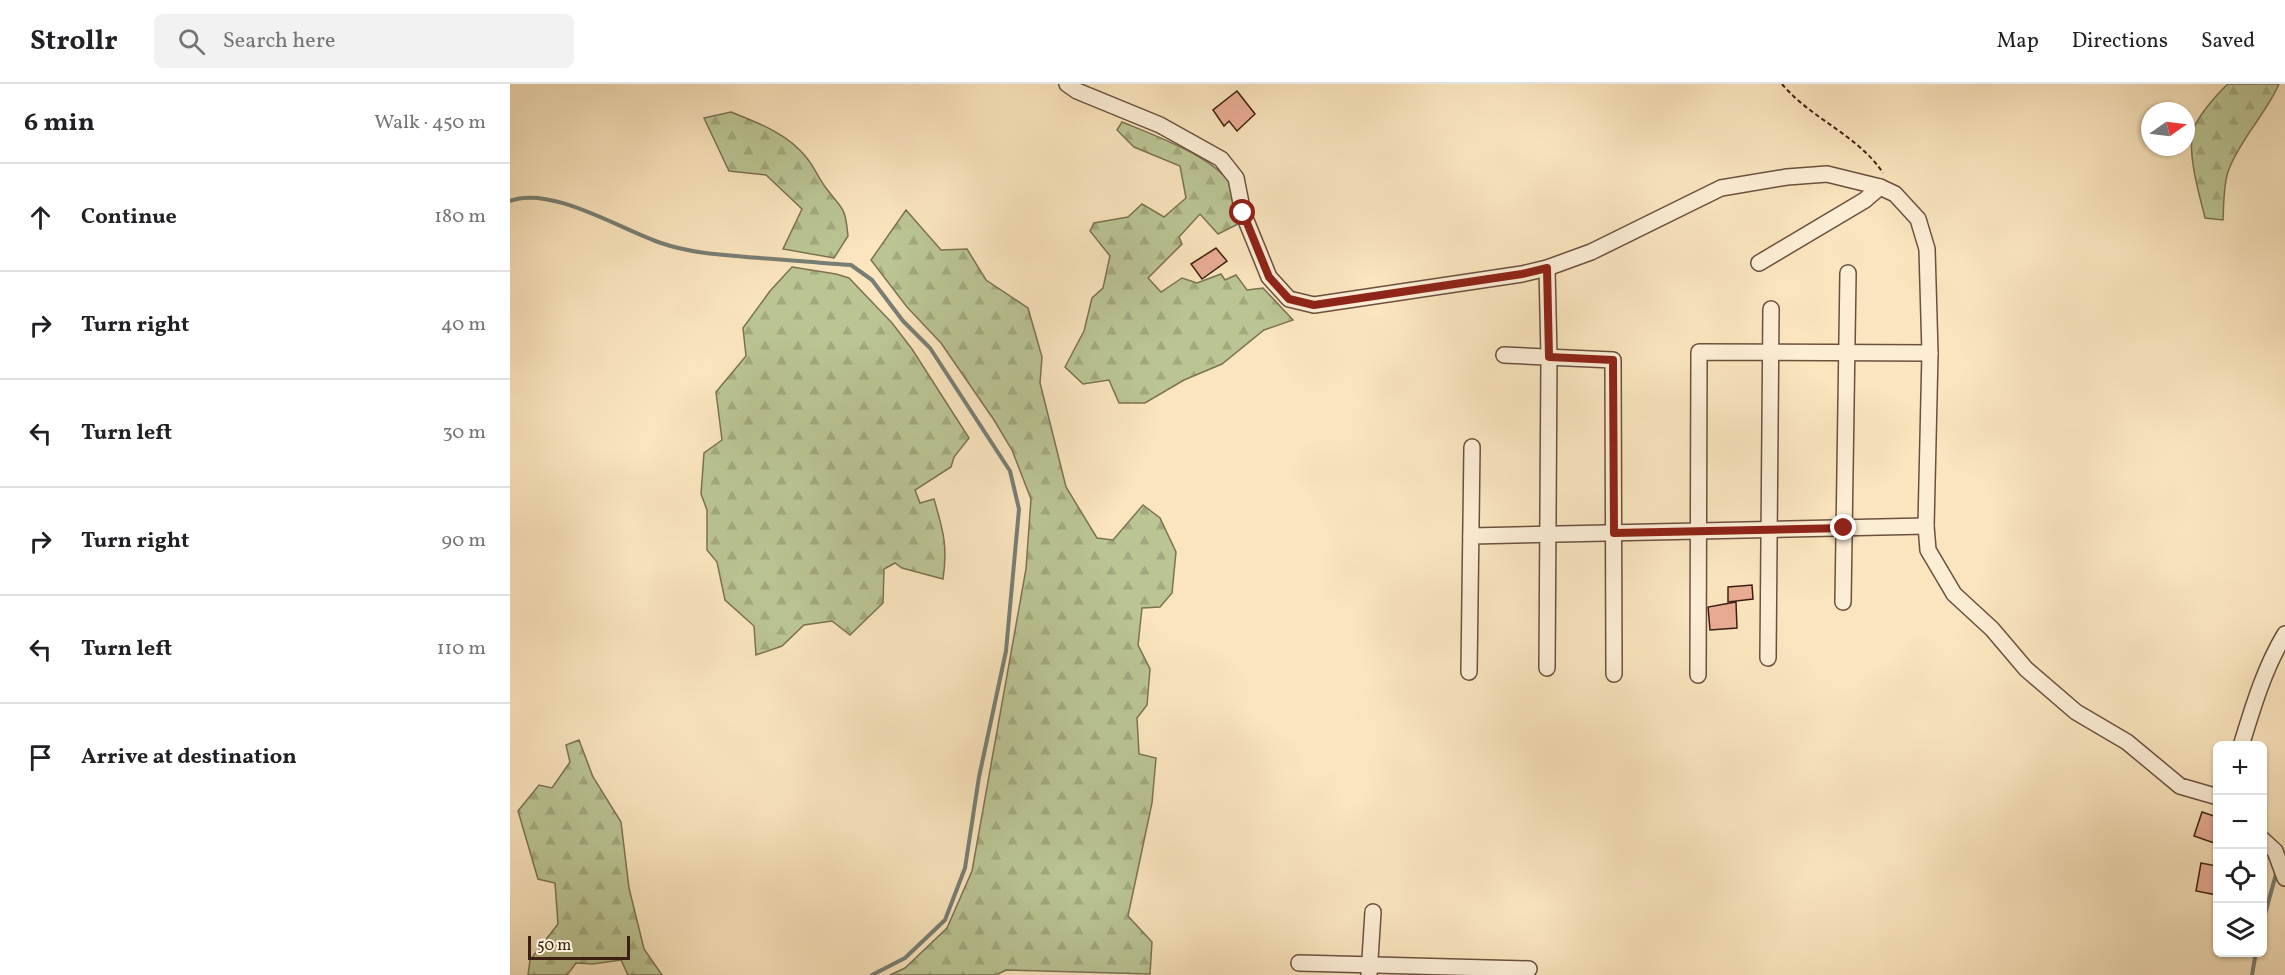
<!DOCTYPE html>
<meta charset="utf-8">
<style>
:root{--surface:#fff;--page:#f2f2f2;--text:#202124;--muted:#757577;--line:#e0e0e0}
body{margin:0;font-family:Vollkorn,serif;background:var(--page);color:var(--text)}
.controls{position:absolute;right:18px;bottom:18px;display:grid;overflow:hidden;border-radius:9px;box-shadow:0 2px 4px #0004}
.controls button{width:54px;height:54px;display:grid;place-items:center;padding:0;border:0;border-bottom:2px solid var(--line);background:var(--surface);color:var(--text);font:30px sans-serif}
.compass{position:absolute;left:1631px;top:18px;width:54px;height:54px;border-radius:50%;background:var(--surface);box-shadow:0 2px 4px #0004;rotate:76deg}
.scale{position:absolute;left:18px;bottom:15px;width:102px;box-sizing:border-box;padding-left:6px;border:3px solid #3d1f13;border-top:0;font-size:16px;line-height:21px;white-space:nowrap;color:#3d1f13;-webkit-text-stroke:4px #fceed5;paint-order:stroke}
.stop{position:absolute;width:18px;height:18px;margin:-14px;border:4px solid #8f2418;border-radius:50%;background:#fff}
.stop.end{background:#8f2418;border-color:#fff;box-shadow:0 2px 6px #0008}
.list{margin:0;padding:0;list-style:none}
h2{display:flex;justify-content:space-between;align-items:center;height:78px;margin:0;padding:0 24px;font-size:26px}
h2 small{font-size:20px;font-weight:400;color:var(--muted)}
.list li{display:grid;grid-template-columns:39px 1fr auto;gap:18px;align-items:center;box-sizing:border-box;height:108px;padding:0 24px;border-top:2px solid var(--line)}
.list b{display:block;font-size:22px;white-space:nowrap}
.list em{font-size:20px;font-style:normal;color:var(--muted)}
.icon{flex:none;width:33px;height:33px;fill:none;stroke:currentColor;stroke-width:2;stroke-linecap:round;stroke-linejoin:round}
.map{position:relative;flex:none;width:1775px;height:891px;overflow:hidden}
header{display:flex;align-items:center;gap:36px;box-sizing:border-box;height:84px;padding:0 30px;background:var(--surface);border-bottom:2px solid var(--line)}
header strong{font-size:28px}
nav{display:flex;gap:33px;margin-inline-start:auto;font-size:21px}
.search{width:420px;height:54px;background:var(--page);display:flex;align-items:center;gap:15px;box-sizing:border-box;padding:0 21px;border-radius:9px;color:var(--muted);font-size:22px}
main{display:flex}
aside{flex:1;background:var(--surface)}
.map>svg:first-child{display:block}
.forest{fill:url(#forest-firs);stroke:#7c7254;stroke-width:1.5}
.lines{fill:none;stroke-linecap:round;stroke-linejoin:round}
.stream{stroke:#777f74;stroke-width:4}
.building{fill:#e9ac94;stroke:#3d1f13;stroke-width:1.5}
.minor-casing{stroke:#6c503e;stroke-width:18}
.path{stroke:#3d1f13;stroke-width:2;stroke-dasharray:4.5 3;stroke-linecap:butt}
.minor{stroke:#fceed5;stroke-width:15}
.route{stroke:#8f2418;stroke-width:8}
</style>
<header>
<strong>Strollr</strong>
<div class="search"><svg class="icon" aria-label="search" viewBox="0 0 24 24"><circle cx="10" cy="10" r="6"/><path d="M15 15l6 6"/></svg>Search here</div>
<nav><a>Map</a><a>Directions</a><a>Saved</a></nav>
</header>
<main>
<aside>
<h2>6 min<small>Walk · 450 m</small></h2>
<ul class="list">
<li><svg class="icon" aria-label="ahead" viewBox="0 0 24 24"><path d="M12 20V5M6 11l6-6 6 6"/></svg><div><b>Continue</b></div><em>180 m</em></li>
<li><svg class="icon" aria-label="right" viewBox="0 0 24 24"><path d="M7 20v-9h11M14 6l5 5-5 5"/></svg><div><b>Turn right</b></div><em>40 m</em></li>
<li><svg class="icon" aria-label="left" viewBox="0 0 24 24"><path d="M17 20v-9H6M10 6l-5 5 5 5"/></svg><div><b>Turn left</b></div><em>30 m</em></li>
<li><svg class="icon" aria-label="right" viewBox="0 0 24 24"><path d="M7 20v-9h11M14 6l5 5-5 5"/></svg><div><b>Turn right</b></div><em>90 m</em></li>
<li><svg class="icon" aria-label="left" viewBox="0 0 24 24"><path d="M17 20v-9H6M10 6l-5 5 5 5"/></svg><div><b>Turn left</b></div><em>110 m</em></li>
<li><svg class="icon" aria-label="arrive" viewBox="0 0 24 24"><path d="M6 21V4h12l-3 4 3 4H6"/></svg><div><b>Arrive at destination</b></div></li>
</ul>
</aside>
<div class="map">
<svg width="1775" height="891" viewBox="0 0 1775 891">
<defs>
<pattern id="forest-firs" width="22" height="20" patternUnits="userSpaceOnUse" patternTransform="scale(1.5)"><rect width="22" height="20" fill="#bbc594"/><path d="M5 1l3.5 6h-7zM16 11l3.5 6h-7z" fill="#a2a97f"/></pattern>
</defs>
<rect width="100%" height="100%" fill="#fae5be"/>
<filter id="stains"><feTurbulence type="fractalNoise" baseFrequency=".00333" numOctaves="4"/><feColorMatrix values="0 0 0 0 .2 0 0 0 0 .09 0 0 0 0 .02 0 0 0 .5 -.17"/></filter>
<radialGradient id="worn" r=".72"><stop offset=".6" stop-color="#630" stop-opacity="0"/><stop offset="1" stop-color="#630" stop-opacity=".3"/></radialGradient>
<g class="forest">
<path d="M1718 0H1769C1756 30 1731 54 1719 85 1713 100 1714 120 1713 136L1695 134C1689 109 1679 77 1682 50 1684 36 1707 10 1718 0Z"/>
<path d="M221 28C248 39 277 49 296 73 304 82 308 94 316 104 333 127 335 121 338 152L324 174 273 165 292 125 256 91 219 87 194 34Z"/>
<path d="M612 38C644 51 705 73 723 103 728 112 728 128 730 139L708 150 690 130 669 153 672 160 638 194 651 208 672 194 687 199 711 190 715 196 726 191 737 206 753 204 783 236 754 246 712 280 674 296 635 319H609L599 296 573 300 555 283 574 247 582 214 593 204 600 172 580 147 584 139 618 133 632 120 654 133 676 114 670 82 624 63 607 46Z"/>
<polygon points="396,126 431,166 457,165 476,196 518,224 532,273 530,299 556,403 587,454 603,456 633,421 650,434 666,468 662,509 650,523 632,524 628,561 640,585 637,621 627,634 629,670 646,674 642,719 618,832 642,858 640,890 496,886 486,891 380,891 395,884 437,844 462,787 516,485 521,415 502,366 484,336 431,259 397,223 361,176"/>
<path d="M282 183 326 190 339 194 382 239 402 265 459 354 444 373 441 383 405 406 410 419 424 415C433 446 438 462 433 495L392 484 385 479 374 485 373 519 340 551 322 537 294 541 272 562 246 571 244 542 215 516 207 478 197 466V426L191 410 194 369 212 356 206 308 236 272 233 244 260 207Z"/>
<polygon points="69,656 83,693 111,738 119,804 134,865 152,891 118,891 111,876 83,880 66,879 57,891 18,891 20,876 48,840 45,799 28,795 8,727 29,701 42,704 60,678 56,661"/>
</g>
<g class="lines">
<g class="stream">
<path d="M0 117C41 101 112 146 151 159 183 170 216 171 250 174 280 176 311 179 341 181L362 196 393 237 420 264 500 387 509 425 496 567 469 693 455 784 435 836 395 874 362 891"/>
<polyline points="1752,841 1766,790"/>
<polyline points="1742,891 1746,868"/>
</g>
</g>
<g class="building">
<polygon points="727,7 745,30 727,47 719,37 714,42 703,26"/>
<polygon points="706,164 717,177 692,195 681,180"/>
<polygon points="1242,501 1243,515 1218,518 1218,503"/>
<polygon points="1226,518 1227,544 1200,546 1198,523"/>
<polygon points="1692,728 1707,733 1707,760 1684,752"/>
<polygon points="1691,779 1707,782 1707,811 1686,807"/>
</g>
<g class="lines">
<g class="minor-casing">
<g id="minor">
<polyline points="557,0 567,7 650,41 711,75 726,94 733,129 759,193 779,215 804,221 1012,190 1037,184 1081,168 1211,104 1277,93 1317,90 1370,103 1385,110 1408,135 1417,165 1420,269 1416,442 1418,466 1444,510 1482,545 1516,585 1566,628 1617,658 1670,702 1708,713"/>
<polyline points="1249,179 1355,116 1370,103"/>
<polyline points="994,271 1103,276 1104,590"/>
<polyline points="961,452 1416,442"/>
<polyline points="1333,518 1338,189"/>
<polyline points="1258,574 1261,225"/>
<polyline points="1037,584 1039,273 1037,184"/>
<polyline points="959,588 962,363"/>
<polyline points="1188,591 1189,268 1420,269"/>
<path d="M1731 662C1743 623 1754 585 1775 550"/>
<polyline points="1752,755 1765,767 1775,794"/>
<polyline points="789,879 1019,885"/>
<polyline points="859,891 863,828"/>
</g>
</g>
<path class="path" d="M1272 0C1301 35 1348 51 1373 89"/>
<use href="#minor" class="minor"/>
</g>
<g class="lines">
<polyline class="route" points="733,129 759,193 779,215 804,221 1012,190 1037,184 1039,273 1103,276 1104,449 1334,444"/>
</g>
<rect width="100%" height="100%" filter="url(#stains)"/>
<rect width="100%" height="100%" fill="url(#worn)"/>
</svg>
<div class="controls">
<button>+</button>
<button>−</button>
<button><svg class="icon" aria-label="locate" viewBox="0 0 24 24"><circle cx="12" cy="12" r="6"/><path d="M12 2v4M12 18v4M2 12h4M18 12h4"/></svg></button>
<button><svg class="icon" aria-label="layers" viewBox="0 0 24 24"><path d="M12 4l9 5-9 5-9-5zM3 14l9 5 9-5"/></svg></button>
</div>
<svg class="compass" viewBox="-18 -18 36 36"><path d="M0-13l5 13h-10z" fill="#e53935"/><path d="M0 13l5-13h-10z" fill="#757577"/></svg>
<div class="scale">50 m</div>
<div class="stop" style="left:733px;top:129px"></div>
<div class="stop end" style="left:1334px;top:444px"></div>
</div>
</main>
